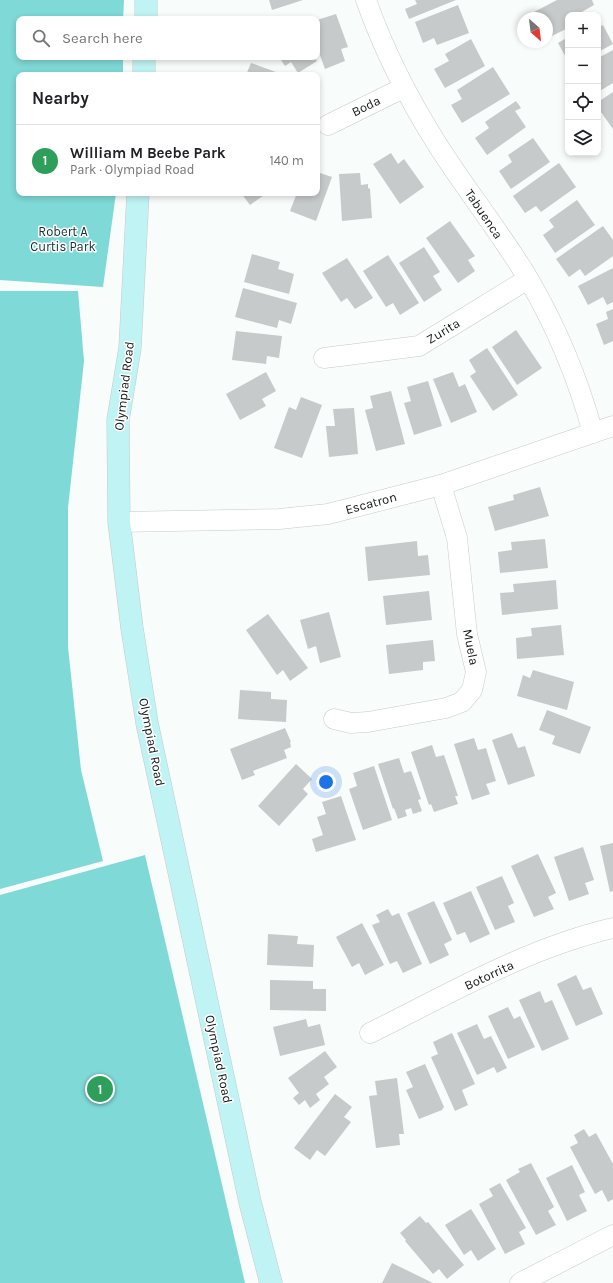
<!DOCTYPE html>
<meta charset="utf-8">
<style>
:root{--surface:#fff;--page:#f6f6f6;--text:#202124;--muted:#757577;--line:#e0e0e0;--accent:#1a73e8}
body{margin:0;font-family:Karla,sans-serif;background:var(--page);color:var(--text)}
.controls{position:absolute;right:12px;top:12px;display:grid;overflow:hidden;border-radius:8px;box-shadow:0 2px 6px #0003}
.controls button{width:36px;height:36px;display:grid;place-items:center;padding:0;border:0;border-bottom:1px solid var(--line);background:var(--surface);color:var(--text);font:20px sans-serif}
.compass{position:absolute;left:517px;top:12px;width:36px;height:36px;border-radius:50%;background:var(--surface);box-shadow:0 2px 6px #0003;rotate:152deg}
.you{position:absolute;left:326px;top:782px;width:14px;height:14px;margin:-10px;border:3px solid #fff;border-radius:50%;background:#1a73e8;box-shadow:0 0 0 6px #1a73e833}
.badge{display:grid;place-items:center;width:26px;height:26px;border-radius:50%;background:var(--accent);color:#fff;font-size:13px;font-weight:700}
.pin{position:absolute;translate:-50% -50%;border:2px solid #fff;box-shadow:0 1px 4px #0006}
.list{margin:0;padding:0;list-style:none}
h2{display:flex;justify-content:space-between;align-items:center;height:52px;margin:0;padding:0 16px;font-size:17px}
h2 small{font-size:13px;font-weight:400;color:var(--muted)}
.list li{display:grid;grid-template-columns:26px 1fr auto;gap:12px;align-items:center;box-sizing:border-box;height:72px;padding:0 16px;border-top:1px solid var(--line)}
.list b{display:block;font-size:15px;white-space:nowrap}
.list p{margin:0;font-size:13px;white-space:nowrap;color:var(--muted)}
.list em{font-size:13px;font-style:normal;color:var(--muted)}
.icon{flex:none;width:22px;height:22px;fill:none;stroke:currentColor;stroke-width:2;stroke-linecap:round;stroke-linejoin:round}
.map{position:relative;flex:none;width:613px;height:1283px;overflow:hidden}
.search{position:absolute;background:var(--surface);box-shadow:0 2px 6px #0003;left:16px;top:16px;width:304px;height:44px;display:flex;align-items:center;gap:10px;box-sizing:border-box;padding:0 14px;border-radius:8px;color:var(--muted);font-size:15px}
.panel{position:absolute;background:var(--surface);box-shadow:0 2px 6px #0003;left:16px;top:72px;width:304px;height:124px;border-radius:8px}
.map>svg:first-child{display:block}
.green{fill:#7ed9d7}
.building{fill:#c7caca}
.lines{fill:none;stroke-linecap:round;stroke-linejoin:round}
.minor-casing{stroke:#c6caca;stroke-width:21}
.secondary-casing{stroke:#c6caca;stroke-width:23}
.minor{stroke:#fff;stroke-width:20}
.secondary{stroke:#c0f3f3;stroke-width:22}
.labels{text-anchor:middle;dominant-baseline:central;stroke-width:3;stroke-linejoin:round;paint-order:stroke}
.street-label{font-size:13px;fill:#141616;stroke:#fff}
.park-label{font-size:13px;fill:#162e2e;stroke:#fff}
</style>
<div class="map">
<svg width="613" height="1283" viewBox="0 0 613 1283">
<rect width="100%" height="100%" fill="#f8fcfb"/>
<g class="green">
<polygon points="0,0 124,0 123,19 19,19 19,57 123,57 123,75 19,75 19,193 116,193 103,287 0,280"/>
<polygon points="0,291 78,291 84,361 68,508 68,647 81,770 103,861 0,889"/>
<polygon points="145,855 245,1283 0,1283 0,895"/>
</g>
<g class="building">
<polygon points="269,0 303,0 272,10"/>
<polygon points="415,0 456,0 409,19 405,9 417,4"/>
<polygon points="557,0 592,0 594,5 580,13 581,15 568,15 568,28 548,38 547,18 538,18 534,12"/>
<polygon points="458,5 469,33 437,45 434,38 423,43 415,22"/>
<polygon points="336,14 348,47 341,49 345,61 325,69 317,47 317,20"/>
<polygon points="603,25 613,44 598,52 598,28"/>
<polygon points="568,37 568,61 558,43"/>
<polygon points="471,39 485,66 445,88 434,69 449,61 445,54"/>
<polygon points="613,50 613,83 598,92 598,58"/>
<polygon points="279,57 314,57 317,61 298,73 291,62 285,66"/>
<polygon points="251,63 284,75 246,75"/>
<polygon points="493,67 510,94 462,123 451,105 462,99 457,90"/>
<polygon points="613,92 613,129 598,108 598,102"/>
<polygon points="516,101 521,108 515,111 526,127 487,155 475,138 489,128 485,122"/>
<polygon points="533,138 550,162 511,189 499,171 512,162 508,155"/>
<polygon points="391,153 398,164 404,159 424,187 400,204 373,164"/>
<polygon points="559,163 576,187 541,212 536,206 525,213 513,196"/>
<polygon points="317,172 332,177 316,221 290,211 297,193 317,193"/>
<polygon points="360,173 361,185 368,184 368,188 370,189 372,218 342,221 339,174"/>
<polygon points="241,193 267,193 250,205"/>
<polygon points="577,200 595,225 555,253 543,235 554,227 549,220"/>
<polygon points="450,221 475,256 468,260 475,271 458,283 426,238"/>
<polygon points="603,226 613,240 613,256 585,276 580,269 569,277 556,259"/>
<polygon points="424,247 440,272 433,276 442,290 424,302 399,263"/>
<polygon points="252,254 280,262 278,269 294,274 289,294 244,282"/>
<polygon points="388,255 419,303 400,315 393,303 386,307 363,271"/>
<polygon points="347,258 373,298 355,309 347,298 341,302 322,273"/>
<polygon points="613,268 613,302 607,305 603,297 588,305 578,286"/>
<polygon points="243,288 297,303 291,324 279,320 277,328 235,317"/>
<polygon points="613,309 613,341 604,345 596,324 608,319 606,312"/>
<polygon points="516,330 542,368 517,385 492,347"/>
<polygon points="236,331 282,336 279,358 267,356 266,364 232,360"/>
<polygon points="487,348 518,395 493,411 470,376 476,372 469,360"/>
<polygon points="266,372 276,391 262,399 266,406 240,420 226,394"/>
<polygon points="453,372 459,387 465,384 477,412 451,423 433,379"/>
<polygon points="428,381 442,426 414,435 404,403 411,401 407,387"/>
<polygon points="391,391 405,444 376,451 365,410 373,408 370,396"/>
<polygon points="301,397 322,405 302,458 274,448 289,407 296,410"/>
<polygon points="354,408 358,454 329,457 326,426 335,426 333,409"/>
<polygon points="540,487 549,516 495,531 488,507 514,500 513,495"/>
<polygon points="545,539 548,568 500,573 498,552 512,550 511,542"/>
<polygon points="417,541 418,556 428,555 430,575 368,581 365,547"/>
<polygon points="556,580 558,609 502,615 500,593 514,592 513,584"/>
<polygon points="429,591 432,620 386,625 383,596"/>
<polygon points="329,612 341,657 320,663 316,646 308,649 300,620"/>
<polygon points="268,614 308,668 290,681 283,670 277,675 246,630"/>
<polygon points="561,625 564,655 517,659 516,638 532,636 531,628"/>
<polygon points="433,640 435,661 423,662 423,670 389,674 386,645"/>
<polygon points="533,670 574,682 567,710 517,696 523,675 530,678"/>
<polygon points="240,690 271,692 271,699 287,700 286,722 238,719"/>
<polygon points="547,710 591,727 580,754 552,744 555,736 539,730"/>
<polygon points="285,728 291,742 290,742 291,747 284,750 287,758 253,771 255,775 242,780 230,749"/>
<polygon points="512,733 518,748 525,746 535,776 508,785 492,740"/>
<polygon points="474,738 478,750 486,748 496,781 486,784 490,794 472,800 454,744"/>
<polygon points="432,745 436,757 444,755 458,796 455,796 458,804 434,812 431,804 429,805 411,752"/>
<polygon points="399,758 404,773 411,771 421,799 418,800 422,811 413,814 411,808 405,810 407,816 398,819 394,808 393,809 378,764"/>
<polygon points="296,764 312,779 303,789 308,794 279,826 258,806"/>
<polygon points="374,766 392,820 363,830 349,789 357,786 353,773"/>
<polygon points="341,796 356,840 316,852 312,839 323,835 317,817 326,814 322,802"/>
<polygon points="613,843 613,891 610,892 600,846"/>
<polygon points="583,847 594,880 585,883 589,894 569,901 554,857"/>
<polygon points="538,854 556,893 548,897 554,909 534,917 511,866"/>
<polygon points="502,876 514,903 508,906 515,922 495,930 476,887"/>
<polygon points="471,891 490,934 470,943 465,932 457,935 443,903"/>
<polygon points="434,901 452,940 444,944 449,955 430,964 407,913"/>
<polygon points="388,909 392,916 399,913 422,964 403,973 397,961 390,964 372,925 380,922 376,915"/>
<polygon points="362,923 384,965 365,975 359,963 352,967 336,937"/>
<polygon points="268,934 298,936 297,944 314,945 313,967 267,965"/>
<polygon points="576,975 583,990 591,987 603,1014 576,1026 557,984"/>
<polygon points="270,980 313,981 313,989 326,989 326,1011 270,1010"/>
<polygon points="540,991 545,1003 552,1000 569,1039 542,1051 519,1000"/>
<polygon points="508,1007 514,1019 520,1016 535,1047 508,1059 488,1016"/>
<polygon points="306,1019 308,1027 320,1024 325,1045 280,1056 273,1027"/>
<polygon points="477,1024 484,1039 491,1036 507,1068 497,1073 494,1067 477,1075 457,1033"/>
<polygon points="452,1033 475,1084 462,1090 468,1105 455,1111 431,1057 438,1054 433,1042"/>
<polygon points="325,1051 337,1067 324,1077 329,1084 316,1094 320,1100 310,1108 305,1100 299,1105 293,1098 299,1093 288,1078"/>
<polygon points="425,1064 444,1107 442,1110 419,1119 406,1090 413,1087 406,1072"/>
<polygon points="397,1078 404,1134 399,1134 400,1145 376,1148 369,1096 377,1095 375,1081"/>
<polygon points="335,1094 352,1107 344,1117 351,1122 325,1156 317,1150 310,1160 294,1148"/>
<polygon points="584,1129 589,1137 596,1133 613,1164 613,1199 608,1202 602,1190 595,1194 570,1147 578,1143 574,1135"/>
<polygon points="531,1163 554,1207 548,1211 556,1225 536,1235 506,1180 520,1172 518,1169"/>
<polygon points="572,1165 585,1192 579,1195 587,1211 567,1221 546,1178"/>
<polygon points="500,1183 526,1228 519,1232 525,1244 505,1254 479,1204 493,1196 489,1189"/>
<polygon points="471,1209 496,1249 478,1261 471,1250 464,1255 445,1225"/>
<polygon points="420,1216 426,1223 428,1222 464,1265 447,1279 439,1269 433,1274 405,1241 406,1240 400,1233"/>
<polygon points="392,1263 433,1283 382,1283"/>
</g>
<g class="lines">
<g class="minor-casing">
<g id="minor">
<path d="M366 0C384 51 408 98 437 144 466 190 501 233 529 280 557 328 578 379 593 433"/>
<polyline points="328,125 403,88"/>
<polyline points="324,358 419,346 528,279"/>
<polyline points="119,522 279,519 328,514 441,485 613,426"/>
<polyline points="334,719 351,723 368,722 446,708 462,702 472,690 476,672 467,634 457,538 441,485"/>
<path d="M370 1033C449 994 527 948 613 928"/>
<polyline points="520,1283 613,1235"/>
</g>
</g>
<g class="secondary-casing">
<g id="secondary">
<polyline points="146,19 146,0"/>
<polyline points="144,75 144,57"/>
<polyline points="138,193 130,348 118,420 119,522 132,628 147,723 250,1202 271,1283"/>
</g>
</g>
<use href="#minor" class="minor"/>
<use href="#secondary" class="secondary"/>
</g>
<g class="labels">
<g class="street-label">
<text transform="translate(366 106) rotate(-26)">Boda</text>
<text transform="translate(484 214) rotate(56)">Tabuenca</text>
<text transform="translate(443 331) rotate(-31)">Zurita</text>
<text transform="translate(124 386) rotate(-83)">Olympiad Road</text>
<text transform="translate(371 503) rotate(-15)">Escatron</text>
<text transform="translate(471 647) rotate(79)">Muela</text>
<text transform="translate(152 742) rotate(79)">Olympiad Road</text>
<text transform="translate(489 975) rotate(-25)">Botorrita</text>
<text transform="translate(219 1059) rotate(78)">Olympiad Road</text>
</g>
<g class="park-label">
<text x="63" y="231">Robert A<tspan x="63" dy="15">Curtis Park</tspan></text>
</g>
</g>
</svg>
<div class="controls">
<button>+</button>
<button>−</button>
<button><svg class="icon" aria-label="locate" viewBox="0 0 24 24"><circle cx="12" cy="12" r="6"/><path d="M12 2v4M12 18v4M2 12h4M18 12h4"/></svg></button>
<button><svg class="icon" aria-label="layers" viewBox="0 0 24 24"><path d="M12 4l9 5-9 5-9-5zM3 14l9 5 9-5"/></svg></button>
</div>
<svg class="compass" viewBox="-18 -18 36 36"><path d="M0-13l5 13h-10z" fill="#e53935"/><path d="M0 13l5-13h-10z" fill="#757577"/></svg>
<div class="you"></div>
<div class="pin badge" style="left:100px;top:1089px;background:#2e9e5b">1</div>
<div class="search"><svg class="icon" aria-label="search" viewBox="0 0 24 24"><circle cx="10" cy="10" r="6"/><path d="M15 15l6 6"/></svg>Search here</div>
<section class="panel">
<h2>Nearby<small></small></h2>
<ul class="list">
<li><span class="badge" style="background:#2e9e5b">1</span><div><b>William M Beebe Park</b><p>Park · Olympiad Road</p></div><em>140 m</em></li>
</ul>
</section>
</div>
